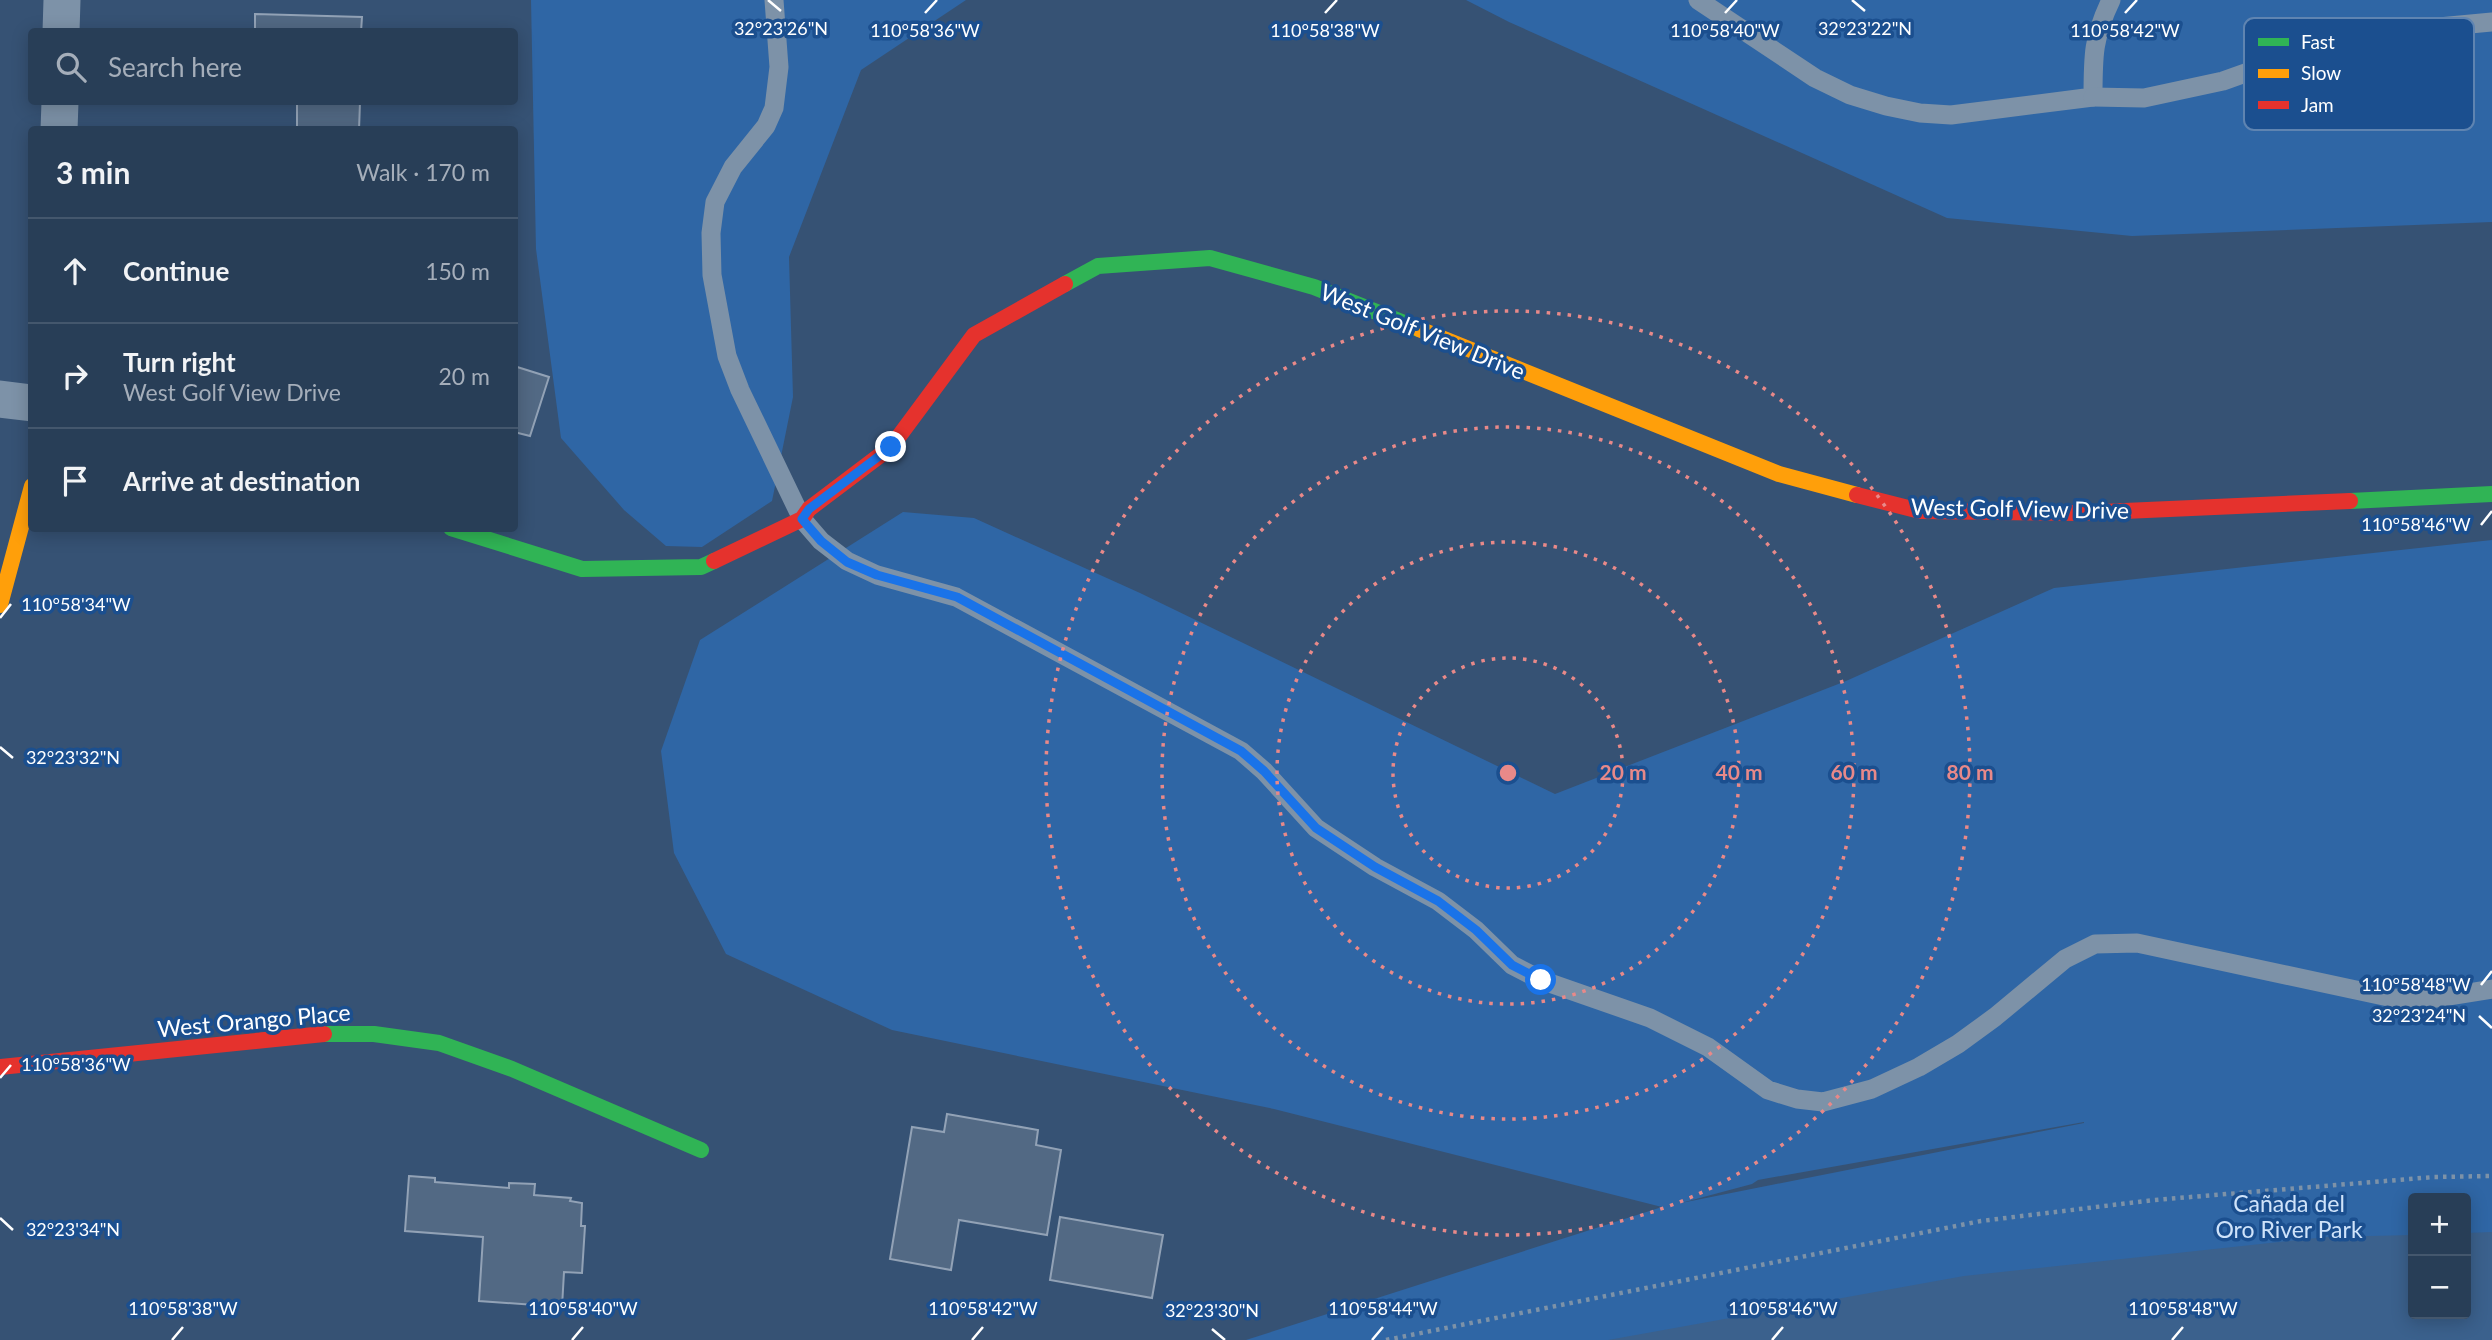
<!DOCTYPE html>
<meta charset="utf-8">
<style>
:root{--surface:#283e57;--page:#30455d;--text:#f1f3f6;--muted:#a5aeba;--line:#44576d}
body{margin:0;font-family:Lato,sans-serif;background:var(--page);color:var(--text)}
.controls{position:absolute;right:21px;bottom:21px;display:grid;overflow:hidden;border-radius:7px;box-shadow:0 4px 18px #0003}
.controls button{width:63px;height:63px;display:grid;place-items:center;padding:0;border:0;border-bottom:2px solid var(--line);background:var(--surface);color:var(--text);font:35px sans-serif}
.stop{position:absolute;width:21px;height:21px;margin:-16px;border:5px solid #1a73e8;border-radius:50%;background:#fff}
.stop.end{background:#1a73e8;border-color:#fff;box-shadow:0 2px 7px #0008}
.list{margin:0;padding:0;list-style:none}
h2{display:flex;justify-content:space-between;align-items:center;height:91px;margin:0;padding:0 28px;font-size:30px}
h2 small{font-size:23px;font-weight:400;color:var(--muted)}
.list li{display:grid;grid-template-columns:46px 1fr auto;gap:21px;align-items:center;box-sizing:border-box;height:105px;padding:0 28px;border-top:2px solid var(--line)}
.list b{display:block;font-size:26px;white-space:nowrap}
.list p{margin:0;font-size:23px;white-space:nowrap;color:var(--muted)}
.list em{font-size:23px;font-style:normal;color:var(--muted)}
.icon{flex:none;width:38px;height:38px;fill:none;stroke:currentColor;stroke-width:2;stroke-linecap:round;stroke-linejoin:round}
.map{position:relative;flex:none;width:2492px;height:1340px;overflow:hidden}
.search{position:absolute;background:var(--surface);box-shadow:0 4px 18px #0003;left:28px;top:28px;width:490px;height:77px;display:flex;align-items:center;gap:18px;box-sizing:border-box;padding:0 24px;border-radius:7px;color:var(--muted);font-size:26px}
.panel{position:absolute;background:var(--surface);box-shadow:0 4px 18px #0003;left:28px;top:126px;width:490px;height:406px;border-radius:7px}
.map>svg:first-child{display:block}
.green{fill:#2f66a5;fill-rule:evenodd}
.water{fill:#3b618d}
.building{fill:#526984;stroke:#92a2b6;stroke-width:2}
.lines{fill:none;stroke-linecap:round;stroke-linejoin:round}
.path{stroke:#7d92a8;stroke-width:4.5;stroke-dasharray:3.5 5;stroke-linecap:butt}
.lane{stroke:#7d92a8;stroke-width:19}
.street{stroke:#7d92a8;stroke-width:37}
.fast{stroke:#30b455;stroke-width:16}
.slow{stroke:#ff9f0a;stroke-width:16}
.jam{stroke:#e5322d;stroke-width:16}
.route{stroke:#1a73e8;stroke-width:9}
.ticks{fill:none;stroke:#fff;stroke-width:2.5}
.ring{fill:none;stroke:#e88989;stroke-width:3.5;stroke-dasharray:3.5 7}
.labels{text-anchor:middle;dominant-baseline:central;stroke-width:7;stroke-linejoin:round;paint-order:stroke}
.street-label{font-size:23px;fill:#fff;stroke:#1b4f8f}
.park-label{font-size:23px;fill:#cfe3fa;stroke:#1b4f8f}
.key{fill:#1b4f8f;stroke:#5f84b1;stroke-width:2}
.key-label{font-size:19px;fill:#fff}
.ticks-label{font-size:18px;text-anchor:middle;fill:#fff;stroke:#1b4f8f;stroke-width:7;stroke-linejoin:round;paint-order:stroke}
.centre{fill:#e88989;stroke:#1b4f8f;stroke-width:3.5}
.ring-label{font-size:21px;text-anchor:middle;font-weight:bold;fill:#e88989;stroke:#1b4f8f;stroke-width:7;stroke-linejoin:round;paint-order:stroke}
</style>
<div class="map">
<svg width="2492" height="1340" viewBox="0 0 2492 1340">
<rect width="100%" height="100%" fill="#365274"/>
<g class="green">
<polygon points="531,0 966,0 861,70 789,257 793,397 772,501 702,547 666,546 624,510 561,438 536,249"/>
<polygon points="1466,0 2492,0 2492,222 2132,236 1947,218 1509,22"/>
<path d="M903 512 974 518 1140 593 1555 794 1846 681 2054 588 2492 540V1340H1246L1662 1207 1274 1109 892 1030 726 954 674 853 661 751 700 640ZM2084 1122V1123L1681 1203 1752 1184 1758 1180ZM2413 1198H2466V1314H2413Z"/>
</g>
<polygon class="water" points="2492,1232 2492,1340 1608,1340 1964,1276 2326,1237 2413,1235 2413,1314 2466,1314 2466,1233"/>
<g class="building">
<polygon points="255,14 362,17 361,32 255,32"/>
<polygon points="297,102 360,102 359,130 297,130"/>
<polygon points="514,366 549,377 530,436 514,432"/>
<polygon points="947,1114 1038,1130 1036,1145 1061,1150 1047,1235 959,1220 951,1270 890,1259 912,1127 944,1132"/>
<polygon points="409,1176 435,1178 435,1182 509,1188 509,1183 535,1184 534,1195 571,1198 570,1201 582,1203 581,1226 585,1226 582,1273 564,1272 562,1307 479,1301 483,1237 405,1231"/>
<polygon points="1060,1217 1163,1235 1152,1298 1050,1280"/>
</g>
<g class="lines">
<polyline class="path" points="1386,1340 1981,1221 2154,1200 2434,1177 2492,1176"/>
<g class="lane">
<polyline points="774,0 779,67 774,108 766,126 733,167 715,202 711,233 712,275 727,356 740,390 802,519 821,541 847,561 877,575 956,597 1241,751 1264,771 1316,828 1375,867 1438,901 1476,930 1512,965 1541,980 1650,1018 1708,1047 1768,1090 1797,1099 1823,1102 1872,1089 1919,1067 1958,1044 1995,1017 2065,959 2095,944 2137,943 2393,998 2431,999 2492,989"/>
<path d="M1698 0 1815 78 1850 95 1886 106 1920 113 1951 115 2093 97C2093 56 2093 37 2111 0"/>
<polyline points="2093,97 2144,98 2223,81 2307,51 2396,31 2492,22"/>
</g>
<g class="street">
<polyline points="61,32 62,0"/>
<polyline points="59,130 60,102"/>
<polyline points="0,399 32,403"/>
</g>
<g class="fast">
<polyline points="1065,284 1098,266 1210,258 1314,287 1419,329"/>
<polyline points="2350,501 2492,494"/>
<polyline points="451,528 582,569 701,567 714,561"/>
<polyline points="324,1034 374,1034 439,1043 512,1069 701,1150"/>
</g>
<g class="slow">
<polyline points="1419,329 1779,474 1857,495"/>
<polyline points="0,605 32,486"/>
</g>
<g class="jam">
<polyline points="1857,495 1920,511 2079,513 2350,501"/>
<polyline points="714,561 802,519 809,509 891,447 974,335 1065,284"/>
<polyline points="0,1067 324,1034"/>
</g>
</g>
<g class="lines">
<polyline class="route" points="891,447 809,509 802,519 821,541 847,562 877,575 957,597 1241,751 1264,771 1316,828 1375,867 1438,901 1476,930 1512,965 1541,980"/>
</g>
<path class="ticks" d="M768 0 781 11M1852 0 1865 11M925 13 937 0M1325 13 1337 0M1725 13 1737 0M2125 13 2137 0M2481 525 2492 511M0 618 11 604M0 747 13 758M2481 985 2492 971M2479 1016 2492 1028M0 1078 11 1065M0 1218 13 1230M1212 1329 1225 1340M172 1340 183 1327M572 1340 583 1327M972 1340 983 1327M1372 1340 1383 1327M1772 1340 1783 1327M2172 1340 2183 1327"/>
<g class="ring">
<circle cx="1508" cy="773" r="115"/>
<circle cx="1508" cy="773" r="231"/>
<circle cx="1508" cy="773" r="346"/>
<circle cx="1508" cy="773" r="462"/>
</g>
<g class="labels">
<g class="street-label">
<text transform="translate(1423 331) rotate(22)">West Golf View Drive</text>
<text transform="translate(2020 508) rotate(1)">West Golf View Drive</text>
<text transform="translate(254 1020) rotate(-5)">West Orango Place</text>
</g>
<g class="park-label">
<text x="2289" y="1203">Cañada del<tspan x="2289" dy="26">Oro River Park</tspan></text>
</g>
</g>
<rect x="2244" y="18" width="230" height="112" rx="10" class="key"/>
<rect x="2258" y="38" width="31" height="8" fill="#30b455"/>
<rect x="2258" y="69" width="31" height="9" fill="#ff9f0a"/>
<rect x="2258" y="101" width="31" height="8" fill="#e5322d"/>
<g class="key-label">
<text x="2301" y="49">Fast</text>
<text x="2301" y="80">Slow</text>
<text x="2301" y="112">Jam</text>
</g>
<g class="ticks-label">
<text x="781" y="35">32°23'26"N</text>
<text x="1865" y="35">32°23'22"N</text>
<text x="925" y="37">110°58'36"W</text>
<text x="1325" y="37">110°58'38"W</text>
<text x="1725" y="37">110°58'40"W</text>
<text x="2125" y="37">110°58'42"W</text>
<text x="2416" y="531">110°58'46"W</text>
<text x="76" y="611">110°58'34"W</text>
<text x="73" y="764">32°23'32"N</text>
<text x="2416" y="991">110°58'48"W</text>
<text x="2419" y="1022">32°23'24"N</text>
<text x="76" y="1071">110°58'36"W</text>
<text x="73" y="1236">32°23'34"N</text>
<text x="183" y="1315">110°58'38"W</text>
<text x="583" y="1315">110°58'40"W</text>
<text x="983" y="1315">110°58'42"W</text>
<text x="1383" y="1315">110°58'44"W</text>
<text x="1783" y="1315">110°58'46"W</text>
<text x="2183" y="1315">110°58'48"W</text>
<text x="1212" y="1317">32°23'30"N</text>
</g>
<circle cx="1508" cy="773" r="10" class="centre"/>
<g class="ring-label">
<text x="1623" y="780">20 m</text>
<text x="1739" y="780">40 m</text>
<text x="1854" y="780">60 m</text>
<text x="1970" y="780">80 m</text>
</g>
</svg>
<div class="controls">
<button>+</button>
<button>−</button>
</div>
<div class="stop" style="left:1541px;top:980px"></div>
<div class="stop end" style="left:891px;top:447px"></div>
<div class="search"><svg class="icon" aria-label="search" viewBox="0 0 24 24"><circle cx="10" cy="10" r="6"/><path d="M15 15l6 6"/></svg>Search here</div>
<section class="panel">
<h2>3 min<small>Walk · 170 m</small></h2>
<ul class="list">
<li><svg class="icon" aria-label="ahead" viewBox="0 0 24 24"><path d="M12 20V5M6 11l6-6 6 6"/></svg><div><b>Continue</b></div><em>150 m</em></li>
<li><svg class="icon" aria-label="right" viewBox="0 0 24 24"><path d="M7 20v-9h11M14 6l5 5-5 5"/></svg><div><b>Turn right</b><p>West Golf View Drive</p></div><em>20 m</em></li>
<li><svg class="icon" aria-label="arrive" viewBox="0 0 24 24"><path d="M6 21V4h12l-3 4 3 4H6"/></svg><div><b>Arrive at destination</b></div></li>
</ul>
</section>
</div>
